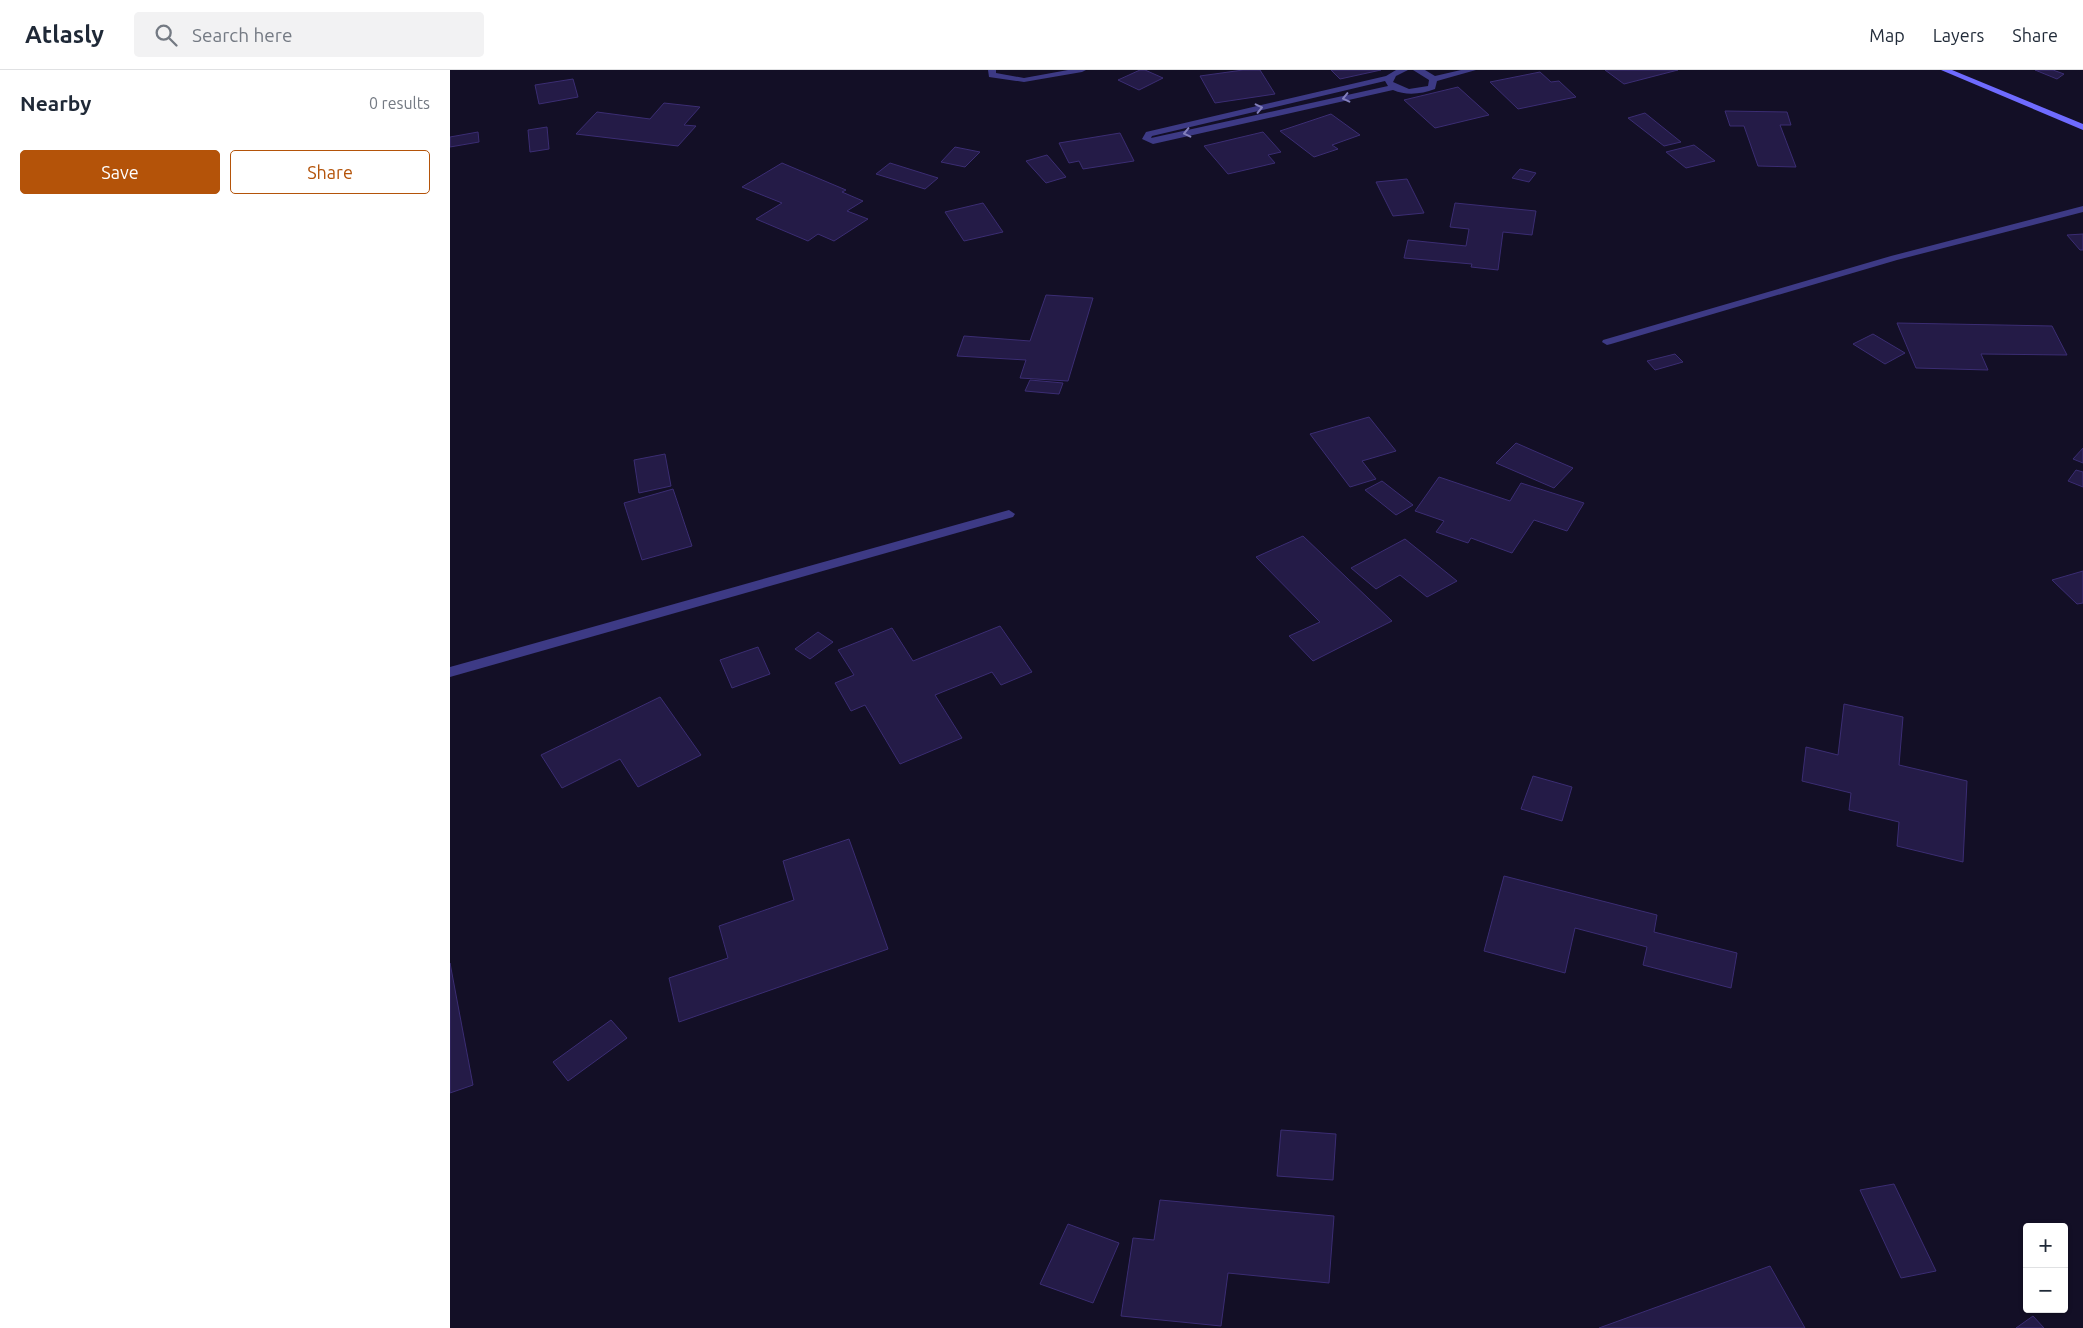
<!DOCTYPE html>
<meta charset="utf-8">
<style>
:root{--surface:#fff;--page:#f2f2f3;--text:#1f2937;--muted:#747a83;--line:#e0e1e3;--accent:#b45309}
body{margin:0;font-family:Ubuntu,sans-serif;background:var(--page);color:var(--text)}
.controls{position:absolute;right:15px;bottom:15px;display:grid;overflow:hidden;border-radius:5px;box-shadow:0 1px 4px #0004}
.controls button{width:45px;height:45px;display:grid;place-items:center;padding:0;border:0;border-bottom:1px solid var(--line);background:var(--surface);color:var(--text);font:25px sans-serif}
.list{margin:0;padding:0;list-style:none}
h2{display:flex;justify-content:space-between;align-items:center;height:65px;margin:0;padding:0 20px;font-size:21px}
h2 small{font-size:16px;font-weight:400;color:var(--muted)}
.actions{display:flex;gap:10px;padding:15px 20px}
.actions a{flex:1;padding:11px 0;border:1px solid var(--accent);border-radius:5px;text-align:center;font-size:18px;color:var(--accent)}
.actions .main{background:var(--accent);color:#fff}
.icon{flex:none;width:28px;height:28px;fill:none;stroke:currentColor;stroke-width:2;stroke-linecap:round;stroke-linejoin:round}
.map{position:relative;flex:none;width:1633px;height:1258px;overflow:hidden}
header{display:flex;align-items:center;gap:30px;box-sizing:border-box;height:70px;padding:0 25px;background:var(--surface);border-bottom:1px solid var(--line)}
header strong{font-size:24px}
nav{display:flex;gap:28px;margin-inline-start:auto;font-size:18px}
.search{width:350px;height:45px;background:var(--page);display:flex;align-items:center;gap:12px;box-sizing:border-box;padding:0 18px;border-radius:5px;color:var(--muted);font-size:19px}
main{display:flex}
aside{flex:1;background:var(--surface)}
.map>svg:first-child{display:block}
.building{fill:#241b47;stroke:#3b2d73}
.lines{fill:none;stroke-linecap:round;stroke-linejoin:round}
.lane{fill:#3d3a85;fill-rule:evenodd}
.street{fill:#3d3a85;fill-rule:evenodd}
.secondary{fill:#6f6bff;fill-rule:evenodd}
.oneway{stroke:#837fbc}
</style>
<header>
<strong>Atlasly</strong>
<div class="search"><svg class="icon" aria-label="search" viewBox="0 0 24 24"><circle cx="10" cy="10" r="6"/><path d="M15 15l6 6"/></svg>Search here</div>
<nav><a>Map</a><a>Layers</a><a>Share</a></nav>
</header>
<main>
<aside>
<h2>Nearby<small>0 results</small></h2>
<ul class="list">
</ul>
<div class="actions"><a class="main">Save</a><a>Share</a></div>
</aside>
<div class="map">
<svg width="1633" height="1258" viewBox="0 0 1633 1258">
<rect width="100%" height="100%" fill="#130f26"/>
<g class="building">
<polygon points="690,0 695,0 713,8 689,20 668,10"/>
<polygon points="793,0 810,0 825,24 765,33 750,6"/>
<polygon points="881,0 931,0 890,9"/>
<polygon points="1155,0 1228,0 1174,14"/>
<polygon points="1585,0 1603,0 1614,4 1607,9"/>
<polygon points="1090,2 1101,12 1109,11 1126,27 1068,39 1040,12"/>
<polygon points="123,9 128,27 89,34 85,15"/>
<polygon points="1008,17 1039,45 985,58 954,30"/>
<polygon points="214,33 250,37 234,55 246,56 228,76 126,64 147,42 200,49"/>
<polygon points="1275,41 1337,42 1341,55 1330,55 1346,97 1308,96 1294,56 1280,56"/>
<polygon points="1195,43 1231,72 1214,76 1178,48"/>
<polygon points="881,44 910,65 882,75 888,79 864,87 830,61"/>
<polygon points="97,57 99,79 80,82 78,60"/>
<polygon points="28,62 29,72 0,77 0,67"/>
<polygon points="813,62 831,82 818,85 825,93 778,104 754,76"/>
<polygon points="670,63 684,91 633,99 629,91 619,93 609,73"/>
<polygon points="1244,75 1265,91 1236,98 1216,82"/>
<polygon points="505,77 530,82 515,97 491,92"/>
<polygon points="597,85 616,107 596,113 576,91"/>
<polygon points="332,93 396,120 392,122 413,131 397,141 418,149 384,171 368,164 358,171 306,149 332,133 292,117"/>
<polygon points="440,93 488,108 475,119 426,104"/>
<polygon points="1070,99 1086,103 1079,112 1062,108"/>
<polygon points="957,109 974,143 943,146 926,112"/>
<polygon points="533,133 553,162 514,171 495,142"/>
<polygon points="1005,133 1086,141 1082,165 1053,162 1048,200 1021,197 1022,194 954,188 958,170 1016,176 1019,159 1000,157"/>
<polygon points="1633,164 1633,180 1630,180 1617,165"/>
<polygon points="596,225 643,228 618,311 570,308 576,290 507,286 514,266 580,271"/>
<polygon points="1447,253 1602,256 1617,285 1531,284 1538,300 1466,298"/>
<polygon points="1423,264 1455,283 1435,294 1403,274"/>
<polygon points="1225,284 1233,292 1205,300 1197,291"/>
<polygon points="580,310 613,313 609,324 575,321"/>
<polygon points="919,347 946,381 912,391 926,409 900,417 860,364"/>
<polygon points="1066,373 1123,398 1104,418 1046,393"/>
<polygon points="1633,378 1633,393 1623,389"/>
<polygon points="215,384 221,416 189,423 184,390"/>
<polygon points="1626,400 1633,402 1633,417 1618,411"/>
<polygon points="989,407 1060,431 1071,413 1134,433 1117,461 1084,450 1062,483 1021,468 1018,473 986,462 994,451 965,441"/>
<polygon points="932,411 963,435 946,445 915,420"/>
<polygon points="223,419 242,476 192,490 174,433"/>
<polygon points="853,466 942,551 863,591 839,566 870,552 806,487"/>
<polygon points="955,469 1007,511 977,527 950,505 926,519 901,498"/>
<polygon points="1633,501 1633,533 1627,534 1602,510"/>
<polygon points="550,556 582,602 551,615 542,602 485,625 512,668 450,694 415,635 401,641 385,613 404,605 388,580 442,558 463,591"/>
<polygon points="368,562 383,572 360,589 345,579"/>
<polygon points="308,577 320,604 282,618 270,590"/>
<polygon points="210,627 251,685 188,717 170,689 112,718 91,685"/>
<polygon points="1394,634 1453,647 1449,695 1517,711 1513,792 1447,776 1449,752 1399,740 1401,723 1352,711 1356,677 1388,685"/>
<polygon points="1083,706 1122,717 1112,751 1071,739"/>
<polygon points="399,769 438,879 229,952 219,908 278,888 269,856 344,830 333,791"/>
<polygon points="1054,806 1207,845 1204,862 1287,883 1281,918 1193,895 1197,877 1125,858 1115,903 1034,881"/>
<polygon points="0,893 23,1015 0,1023"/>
<polygon points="161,950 177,968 118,1011 103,992"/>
<polygon points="831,1060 886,1064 883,1110 827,1106"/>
<polygon points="1444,1114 1486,1201 1451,1208 1410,1120"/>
<polygon points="710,1130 884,1146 879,1213 778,1203 771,1256 671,1246 683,1168 704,1170"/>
<polygon points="618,1154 669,1173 643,1233 590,1214"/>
<polygon points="1320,1196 1355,1258 1149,1258"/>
<polygon points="1583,1246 1594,1258 1566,1258"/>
</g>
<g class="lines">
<g class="lane">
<polygon points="538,0 546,0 546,3 574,8 618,0 636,0 632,2 574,12 539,7"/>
<path d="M946 0H958L946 6 943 12 959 19 978 16 979 10 963 0H975L985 6 1011 0H1026L987 11 985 19C971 24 957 26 943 20L703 74 692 69 696 62 936 6ZM935 11 938 16 701 68 702 66Z"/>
</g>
<g class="street">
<polygon points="1633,136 1633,142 1447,190 1161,274 1157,275 1152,272 1153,270 1441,186"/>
<polygon points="559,440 565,444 563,447 0,607 0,597"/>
</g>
<polygon class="secondary" points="1491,0 1502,0 1633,54 1633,60"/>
</g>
<defs><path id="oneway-chevron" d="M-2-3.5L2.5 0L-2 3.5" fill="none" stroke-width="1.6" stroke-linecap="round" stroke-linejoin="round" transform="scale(1.25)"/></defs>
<g class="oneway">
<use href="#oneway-chevron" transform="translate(896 28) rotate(167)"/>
<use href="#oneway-chevron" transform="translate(809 38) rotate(-13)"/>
<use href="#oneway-chevron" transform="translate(737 63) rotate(167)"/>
</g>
</svg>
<div class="controls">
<button>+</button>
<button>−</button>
</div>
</div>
</main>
